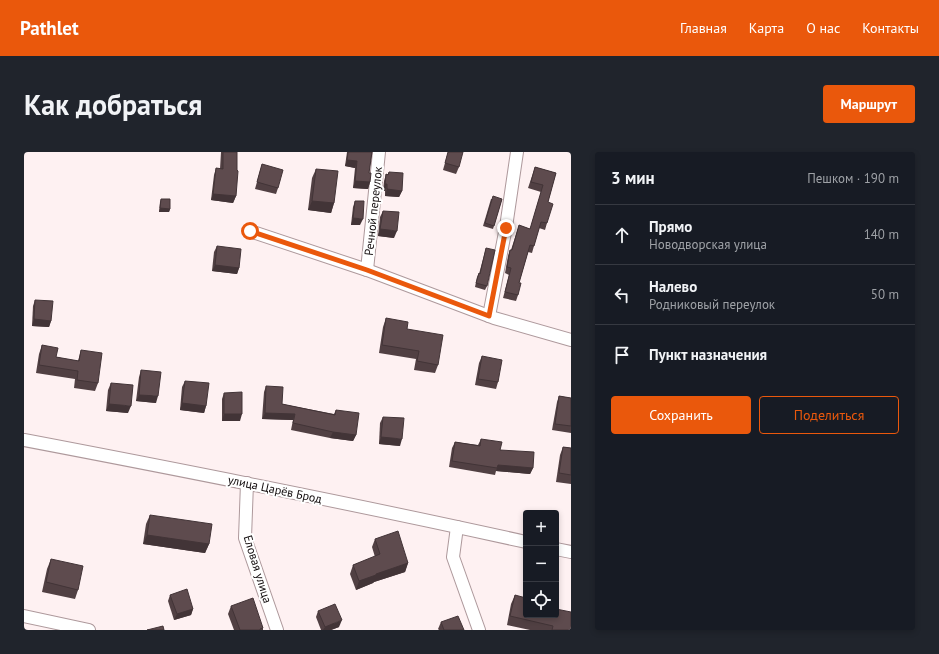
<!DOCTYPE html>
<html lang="ru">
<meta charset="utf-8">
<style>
:root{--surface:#171b24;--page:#20242c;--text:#f1f3f6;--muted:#9ea1a6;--line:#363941;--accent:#ea580c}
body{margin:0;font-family:"PT Sans",sans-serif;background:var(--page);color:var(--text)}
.controls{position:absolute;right:12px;bottom:12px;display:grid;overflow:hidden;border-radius:4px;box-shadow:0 2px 6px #0003}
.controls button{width:36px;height:36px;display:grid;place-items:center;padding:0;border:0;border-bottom:1px solid var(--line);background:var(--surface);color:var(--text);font:20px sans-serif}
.stop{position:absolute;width:12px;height:12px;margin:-9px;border:3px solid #ea580c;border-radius:50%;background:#fff}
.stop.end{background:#ea580c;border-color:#fff;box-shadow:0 1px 4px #0008}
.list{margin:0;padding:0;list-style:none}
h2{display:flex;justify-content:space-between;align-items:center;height:52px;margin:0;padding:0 16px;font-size:17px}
h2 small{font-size:13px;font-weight:400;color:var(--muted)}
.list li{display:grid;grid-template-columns:26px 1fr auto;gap:12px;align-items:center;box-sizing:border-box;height:60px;padding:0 16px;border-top:1px solid var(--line)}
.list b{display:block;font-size:15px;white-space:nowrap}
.list p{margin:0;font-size:13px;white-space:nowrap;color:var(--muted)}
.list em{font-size:13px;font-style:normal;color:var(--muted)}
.actions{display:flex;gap:8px;padding:12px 16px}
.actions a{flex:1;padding:9px 0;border:1px solid var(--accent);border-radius:4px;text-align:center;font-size:14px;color:var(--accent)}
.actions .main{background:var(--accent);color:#fff}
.icon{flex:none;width:22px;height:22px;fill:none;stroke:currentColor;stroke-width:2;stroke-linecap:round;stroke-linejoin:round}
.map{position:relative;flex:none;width:547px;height:478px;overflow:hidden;border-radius:4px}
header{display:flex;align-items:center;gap:24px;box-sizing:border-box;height:56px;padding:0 20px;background:var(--accent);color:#fff}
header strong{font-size:19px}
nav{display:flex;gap:22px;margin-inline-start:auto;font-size:14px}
.intro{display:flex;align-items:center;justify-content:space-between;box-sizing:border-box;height:96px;padding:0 24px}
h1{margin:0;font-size:28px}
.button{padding:10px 18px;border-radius:4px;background:var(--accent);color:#fff;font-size:14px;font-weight:700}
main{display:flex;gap:24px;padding:0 24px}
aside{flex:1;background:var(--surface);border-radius:4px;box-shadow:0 2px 6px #0003}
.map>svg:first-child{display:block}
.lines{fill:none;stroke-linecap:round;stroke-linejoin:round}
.minor-casing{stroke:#ae999c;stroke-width:14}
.minor{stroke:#fff;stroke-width:12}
.wall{fill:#514043}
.shaded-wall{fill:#423437}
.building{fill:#5e4b4e;stroke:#423437}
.route{stroke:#ea580c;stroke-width:5}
.labels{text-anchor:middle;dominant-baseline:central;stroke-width:4;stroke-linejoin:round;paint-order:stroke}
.street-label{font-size:12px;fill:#100a0b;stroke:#fff}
</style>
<header>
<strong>Pathlet</strong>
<nav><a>Главная</a><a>Карта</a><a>О нас</a><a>Контакты</a></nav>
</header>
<div class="intro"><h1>Как добраться</h1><a class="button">Маршрут</a></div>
<main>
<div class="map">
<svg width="547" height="478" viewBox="0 0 547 478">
<rect width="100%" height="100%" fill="#fef1f2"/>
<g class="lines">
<g class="minor-casing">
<g id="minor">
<polyline points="226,79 343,118 470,166 547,188"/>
<polyline points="343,118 355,0"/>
<polyline points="465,164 482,75 493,0"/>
<path d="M0 288C168 320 335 353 502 390"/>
<polyline points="223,331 221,386 253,478"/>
<polyline points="433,375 429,405 455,478"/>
<polyline points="532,397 547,400"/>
<polyline points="0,464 65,478"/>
</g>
</g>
<use href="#minor" class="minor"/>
</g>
<g class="wall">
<polygon points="197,0 213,0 212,44 209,51 187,48 190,23 192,16 196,17"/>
<polygon points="323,0 348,0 345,21 346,30 344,37 329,36 331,16 321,14"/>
<polygon points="424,0 435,15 432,22 419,18"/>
<polygon points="238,12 254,36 252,42 231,37"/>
<polygon points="511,15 532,21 524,50 523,71 521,78 515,76 508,101 504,100 495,131 494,143 492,149 479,146 485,123 481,121 484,104 486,98 487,98 495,73 506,77 517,40 504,36"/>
<polygon points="292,17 310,51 307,61 284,58 288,26"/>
<polygon points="365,20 378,39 375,45 361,44 361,39 359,39 360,29 362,22 364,22"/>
<polygon points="137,47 146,57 145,60 135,60 136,50"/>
<polygon points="467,47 478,47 469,77 459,74"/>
<polygon points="331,49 336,73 327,73 329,55"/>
<polygon points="359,59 370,86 354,84 356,65"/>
<polygon points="193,94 215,116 213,122 188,119 190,100"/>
<polygon points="462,96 463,134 461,138 451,135 453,125 455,121 455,122"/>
<polygon points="11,148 27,169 25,175 8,174 9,154"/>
<polygon points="362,166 383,177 414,213 411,221 390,218 392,207 355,201 359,175"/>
<polygon points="18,193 32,205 54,209 57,198 74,231 71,239 50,236 51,227 12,221 15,202"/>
<polygon points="458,204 474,230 472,237 451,233 455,211"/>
<polygon points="117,218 132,251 112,249 115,225"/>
<polygon points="161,229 182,254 180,261 156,258 158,235"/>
<polygon points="87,231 104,261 82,259 84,238"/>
<polygon points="242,234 258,252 310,262 312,258 332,283 329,289 306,286 267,278 269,268 238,267 240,240"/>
<polygon points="200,241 216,269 198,269 198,247"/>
<polygon points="535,244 547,246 547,281 528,278 533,250"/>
<polygon points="359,265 376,294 355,292 356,271"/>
<polygon points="457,287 509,316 506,322 472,319 471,323 425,315 428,296 431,290 454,293"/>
<polygon points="539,295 547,296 547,332 532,330 536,303"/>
<polygon points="126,363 185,392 181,401 119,392 122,372"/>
<polygon points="351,387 384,411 381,420 350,430 349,431 332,438 326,422 329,413 351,405 348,395"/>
<polygon points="27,407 54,438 51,447 18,440 23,417"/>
<polygon points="146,443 169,457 167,463 150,468 144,449"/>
<polygon points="491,443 502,463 547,478 506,478 483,473 487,452"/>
<polygon points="207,454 239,476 239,478 210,478 204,462"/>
<polygon points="294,459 315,475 307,478 297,478 292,465"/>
<polygon points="417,470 440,478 415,478 414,477"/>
</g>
<g class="shaded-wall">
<polygon points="323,8 333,9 331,16 321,14"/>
<polygon points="331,29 346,30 344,37 329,36"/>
<polygon points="361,32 363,32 361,39 359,39"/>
<polygon points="363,37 378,39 375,45 361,44"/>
<polygon points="189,42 212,44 209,51 187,48"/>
<polygon points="288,49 310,51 307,61 284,58"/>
<polygon points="136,56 146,57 145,60 135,60"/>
<polygon points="329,66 339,67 336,73 327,73"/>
<polygon points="356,77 373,79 370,86 354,84"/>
<polygon points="191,113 215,116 213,122 188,119"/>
<polygon points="10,167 27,169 25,175 8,174"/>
<polygon points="115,243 134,244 132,251 112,249"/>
<polygon points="158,251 182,254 180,261 156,258"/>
<polygon points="85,252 107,254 104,261 82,259"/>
<polygon points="241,261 271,262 269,268 238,267"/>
<polygon points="200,262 218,262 216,269 198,269"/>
<polygon points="309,280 332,283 329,289 306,286"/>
<polygon points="357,285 378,287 376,294 355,292"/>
<polygon points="474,313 509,316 506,322 472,319"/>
<polygon points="123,383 185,392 181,401 119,392"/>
<polygon points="384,411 381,420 350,430 349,431 332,438 335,429 352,422"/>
<polygon points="169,457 167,463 150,468 153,462"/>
<polygon points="318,468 315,475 307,478 299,478 301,475"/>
</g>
<g class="building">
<polygon points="199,0 213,0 213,18 214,19 212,44 189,42 192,16 199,17"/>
<polygon points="324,0 348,0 345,21 347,21 346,30 331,29 333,9 323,8"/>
<polygon points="424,0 439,0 435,15 421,11"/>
<polygon points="238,12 259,18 254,36 233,30"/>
<polygon points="511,15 532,21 524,50 529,52 523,71 517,70 510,94 506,93 495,131 497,131 494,143 481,140 487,116 483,115 486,98 488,98 495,73 506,77 519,33 507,30"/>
<polygon points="292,17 314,19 310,51 288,49"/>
<polygon points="365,20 379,21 378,39 363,37 363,32 361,32 362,22 364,23"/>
<polygon points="469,44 478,47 470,74 461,71"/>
<polygon points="137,47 146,47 146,57 136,56"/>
<polygon points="331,49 340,49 339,67 329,66"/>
<polygon points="359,59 375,60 373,79 356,77"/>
<polygon points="193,94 217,97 215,116 191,113"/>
<polygon points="462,96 471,98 463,134 452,131 455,121 456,122"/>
<polygon points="11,148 29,149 27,169 10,167"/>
<polygon points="362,166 384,170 383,177 419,183 414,213 393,209 395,199 358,193"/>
<polygon points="18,193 34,196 32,205 55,209 57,198 78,201 74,231 53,228 54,219 15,213"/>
<polygon points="458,204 478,208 474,230 454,227"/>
<polygon points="117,218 137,220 134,244 115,243"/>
<polygon points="161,229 185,231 182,254 158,251"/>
<polygon points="87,231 109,233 107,254 85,252"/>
<polygon points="242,234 259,235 258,252 311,263 312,258 335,261 332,283 309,280 269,271 271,262 241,261"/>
<polygon points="218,240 218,262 200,262 200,241"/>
<polygon points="535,244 547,246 547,274 531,272"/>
<polygon points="359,265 380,266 378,287 357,285"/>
<polygon points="457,287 478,290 476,298 510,300 509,316 474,313 473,316 428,309 431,290 456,294"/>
<polygon points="539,295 547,296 547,323 535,321"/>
<polygon points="126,363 188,372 185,392 123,383"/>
<polygon points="374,379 384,411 352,422 352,423 335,429 329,413 356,402 351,387"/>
<polygon points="27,407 59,414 54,438 22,430"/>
<polygon points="163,437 169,457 153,462 146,443"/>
<polygon points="491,443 502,446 502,463 532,463 532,457 547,460 547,478 528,478 529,474 486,464"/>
<polygon points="229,446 239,476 236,477 236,478 216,478 207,454"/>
<polygon points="311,452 318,468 301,475 294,459"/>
<polygon points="434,464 440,478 420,478 417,470"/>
<polygon points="139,474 140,478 123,478"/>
</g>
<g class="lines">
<polyline class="route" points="226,79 343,118 465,164 482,76"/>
</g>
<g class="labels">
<g class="street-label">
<text transform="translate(349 59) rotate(-84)">Речной переулок</text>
<text transform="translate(251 337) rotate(12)">улица Царёв Брод</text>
<text transform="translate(234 417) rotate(73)">Еловая улица</text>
</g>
</g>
</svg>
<div class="controls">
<button>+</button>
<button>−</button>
<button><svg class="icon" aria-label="locate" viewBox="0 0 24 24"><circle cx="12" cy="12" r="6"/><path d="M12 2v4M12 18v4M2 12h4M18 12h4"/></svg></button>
</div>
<div class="stop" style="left:226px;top:79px"></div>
<div class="stop end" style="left:482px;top:76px"></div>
</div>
<aside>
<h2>3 мин<small>Пешком · 190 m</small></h2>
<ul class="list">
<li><svg class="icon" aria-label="ahead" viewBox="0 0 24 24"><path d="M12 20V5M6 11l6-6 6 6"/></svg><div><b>Прямо</b><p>Новодворская улица</p></div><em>140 m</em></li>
<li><svg class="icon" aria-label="left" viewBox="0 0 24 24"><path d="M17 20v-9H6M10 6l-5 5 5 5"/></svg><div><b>Налево</b><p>Родниковый переулок</p></div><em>50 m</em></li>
<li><svg class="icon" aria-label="arrive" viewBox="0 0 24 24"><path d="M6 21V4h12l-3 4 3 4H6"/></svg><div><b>Пункт назначения</b></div></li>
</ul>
<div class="actions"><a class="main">Сохранить</a><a>Поделиться</a></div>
</aside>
</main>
